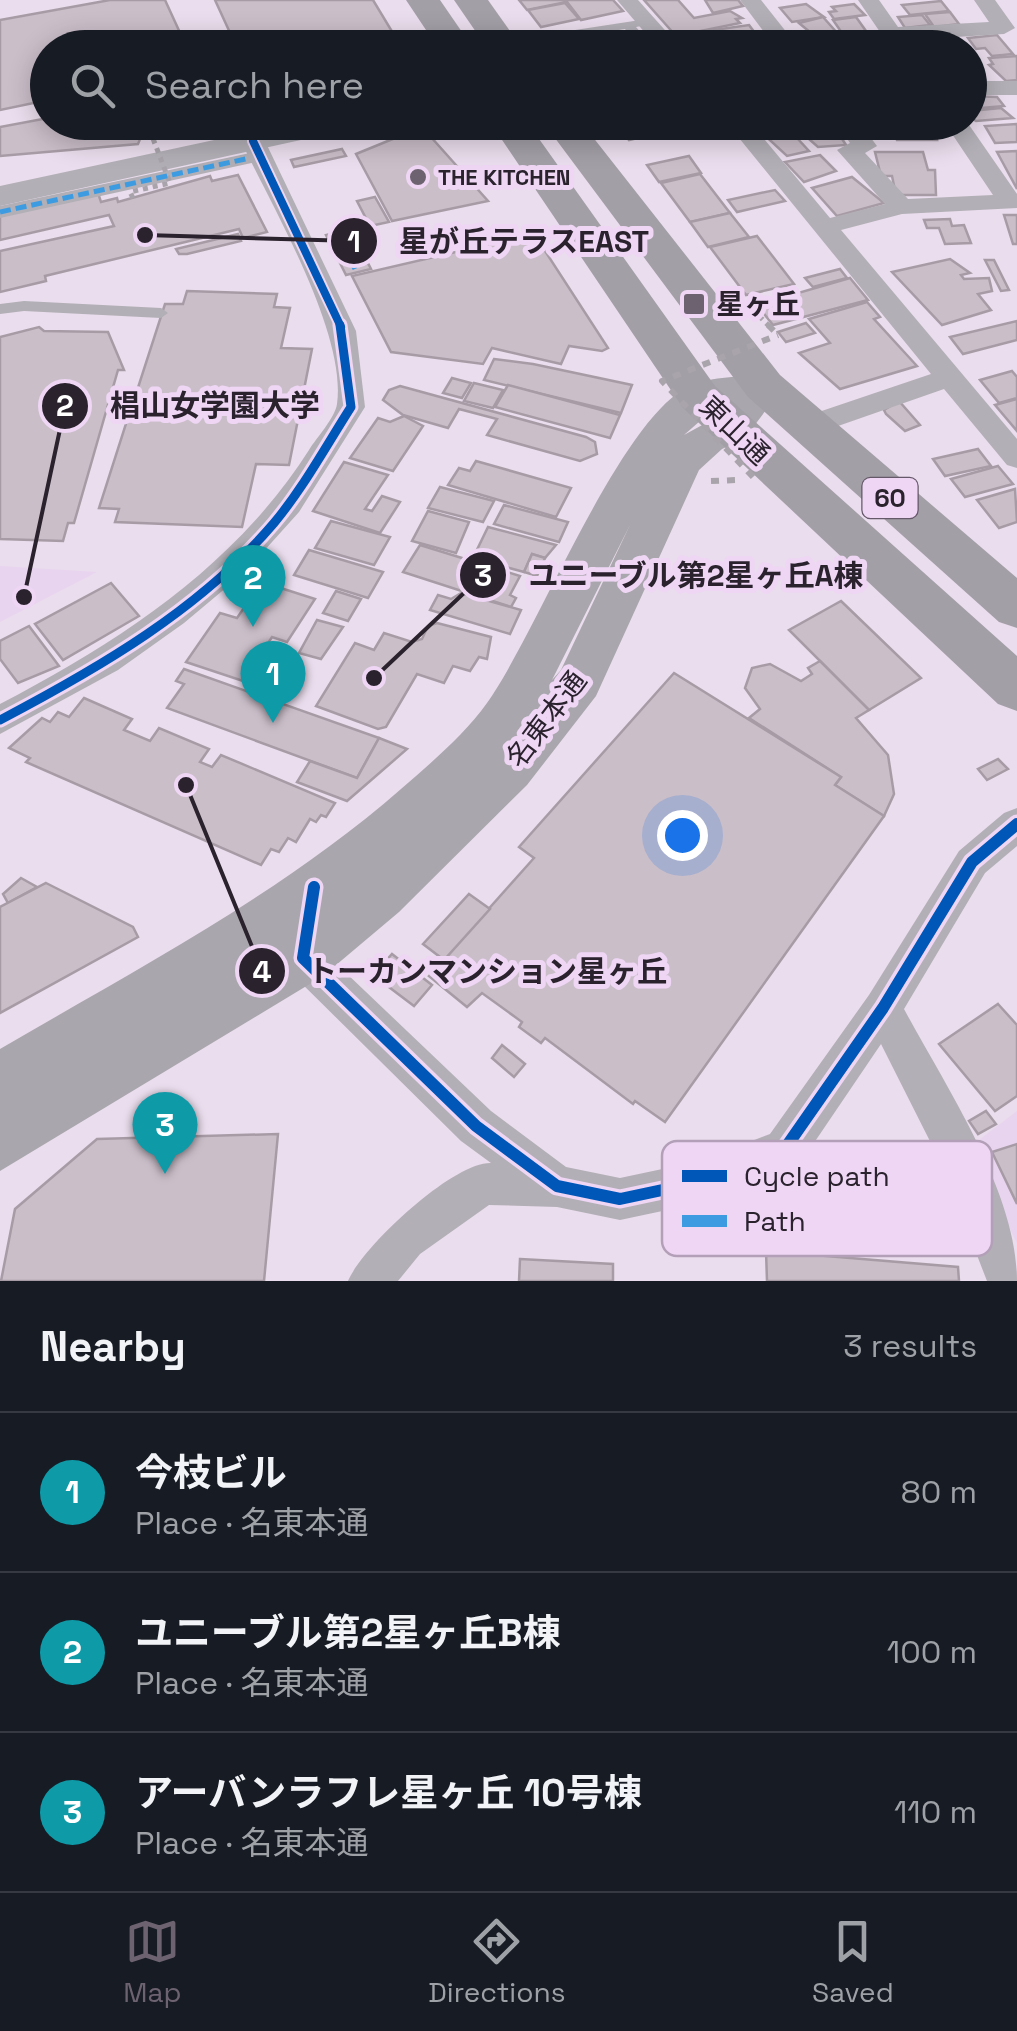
<!DOCTYPE html>
<meta charset="utf-8">
<style>
:root{--surface:#171b24;--page:#20242c;--text:#f1f3f6;--muted:#9ea1a6;--line:#363941;--accent:#6d6370}
body{margin:0;font-family:"Space Grotesk","Noto Sans JP",sans-serif;background:var(--page);color:var(--text)}
.you{position:absolute;left:682px;top:835px;width:35px;height:35px;margin:-25px;border:8px solid #fff;border-radius:50%;background:#1a73e8;box-shadow:0 0 0 15px #1a73e833}
.badge{display:grid;place-items:center;width:65px;height:65px;border-radius:50%;background:var(--accent);color:#fff;font-size:32px;font-weight:700}
.pin{position:absolute;translate:-50% -82px;filter:drop-shadow(0 2px 5px #0008)}
.pin::after{content:'';position:absolute;top:52px;width:35px;height:30px;background:inherit;clip-path:polygon(0 0,100% 0,50% 100%)}
.list{margin:0;padding:0;list-style:none}
h2{display:flex;justify-content:space-between;align-items:center;height:130px;margin:0;padding:0 40px;font-size:42px}
h2 small{font-size:32px;font-weight:400;color:var(--muted)}
.list li{display:grid;grid-template-columns:65px 1fr auto;gap:30px;align-items:center;box-sizing:border-box;height:160px;padding:0 40px;border-top:2px solid var(--line)}
.list b{display:block;font-size:38px;white-space:nowrap}
.list p{margin:0;font-size:32px;white-space:nowrap;color:var(--muted)}
.list em{font-size:32px;font-style:normal;color:var(--muted)}
.icon{flex:none;width:55px;height:55px;fill:none;stroke:currentColor;stroke-width:2;stroke-linecap:round;stroke-linejoin:round}
.map{position:relative;flex:none;width:1017px;height:1281px;overflow:hidden}
.search{position:absolute;background:var(--surface);box-shadow:0 5px 25px #0003;left:30px;right:30px;top:30px;height:110px;display:flex;align-items:center;gap:25px;box-sizing:border-box;padding:0 35px;border-radius:55px;color:var(--muted);font-size:38px}
.sheet{height:610px;background:var(--surface)}
nav{display:flex;justify-content:space-around;align-items:center;box-sizing:border-box;height:140px;border-top:2px solid var(--line);background:var(--surface);font-size:28px;color:var(--muted)}
nav a{display:grid;justify-items:center;gap:5px}
nav .on{color:var(--accent)}
.map>svg:first-child{display:block}
.built{fill:#e9d4ef}
.building{fill:#cabec9;stroke:#a79ca6;stroke-width:2.5}
.lines{fill:none;stroke-linecap:round;stroke-linejoin:round}
.path-far1{stroke:#a9a4ab;stroke-width:5;stroke-dasharray:5 5;stroke-linecap:butt}
.path{stroke:#a9a4ab;stroke-width:6;stroke-dasharray:8 8;stroke-linecap:butt}
.service{fill:#b2afb6;fill-rule:evenodd}
.pedestrian{fill:#b2afb6;fill-rule:evenodd}
.minor{fill:#b2afb6;fill-rule:evenodd}
.tertiary{fill:#b2afb6;fill-rule:evenodd}
.secondary{fill:#a9a6ad;fill-rule:evenodd}
.primary{fill:#a39fa7;fill-rule:evenodd}
.path-bridge-far1{stroke:#a9a4ab;stroke-width:5;stroke-dasharray:5 5;stroke-linecap:butt}
.path-bridge{stroke:#a9a4ab;stroke-width:6;stroke-dasharray:8 8;stroke-linecap:butt}
.quiet{stroke:#3d9ce1;stroke-width:5;stroke-dasharray:11 5;stroke-linecap:butt}
.cycleway-far2-casing{stroke:#eed6f4;stroke-width:12}
.cycleway-far1-casing{stroke:#eed6f4;stroke-width:15}
.cycleway-casing{stroke:#eed6f4;stroke-width:19}
.cycleway-far2{stroke:#0057b8;stroke-width:8}
.cycleway-far1{stroke:#0057b8;stroke-width:9}
.cycleway{stroke:#0057b8;stroke-width:12}
.poi-dot{fill:#6d6370;stroke:#eed6f4;stroke-width:4}
.labels{text-anchor:middle;dominant-baseline:central;stroke-width:10;stroke-linejoin:round;paint-order:stroke}
.far-poi-label{font-size:22px;font-weight:bold;fill:#2a222d;stroke:#eed6f4;text-anchor:start}
.shield{fill:#eed6f4;stroke:#655869;stroke-width:2.5}
.shield-label{font-size:25px;font-weight:bold;fill:#2a222d}
.poi-label{font-size:28px;font-weight:bold;fill:#2a222d;stroke:#eed6f4;text-anchor:start}
.street-label{font-size:28px;fill:#2a222d;stroke:#eed6f4}
.key{fill:#eed6f4;stroke:#b3a0b8;stroke-width:2.5}
.key-label{font-size:28px;fill:#2a222d}
.leader{fill:none;stroke:#2a222d;stroke-width:4}
.callout-dot{fill:#2a222d;stroke:#eed6f4;stroke-width:4}
.mark-label{font-size:30px;text-anchor:middle;font-weight:bold;fill:#fff}
.callout-label{font-size:30px;text-anchor:middle;font-weight:bold;fill:#2a222d;stroke:#eed6f4;stroke-width:10;stroke-linejoin:round;paint-order:stroke}
</style>
<div class="map">
<svg width="1017" height="1281" viewBox="0 0 1017 1281">
<rect width="100%" height="100%" fill="#eadded"/>
<g class="built">
<polygon points="0,566 97,572 0,622"/>
<polygon points="1017,1111 1017,1243 970,1147"/>
</g>
<g class="building">
<polygon points="110,0 165,0 187,48 48,48 48,100 0,110 0,20"/>
<polygon points="215,0 373,0 402,48 237,48"/>
<polygon points="519,0 613,0 623,11 581,20 567,2 527,10"/>
<polygon points="644,0 678,0 694,18 730,11 742,18 736,19 740,23 676,36"/>
<polygon points="705,0 738,0 743,6 713,13"/>
<polygon points="941,1 949,11 910,15 902,5"/>
<polygon points="565,3 579,19 541,27 528,10"/>
<polygon points="806,4 824,17 792,22 780,8"/>
<polygon points="854,4 865,15 834,19 829,12 836,11 832,7"/>
<polygon points="950,12 959,24 934,27 925,14"/>
<polygon points="922,15 930,25 905,28 898,17"/>
<polygon points="823,17 839,35 817,38 799,23"/>
<polygon points="856,17 866,31 842,33 833,20"/>
<polygon points="749,25 758,37 722,40 714,30"/>
<polygon points="708,33 720,48 685,44 690,43 685,37"/>
<polygon points="231,35 235,42 207,48 186,44"/>
<polygon points="997,35 1013,54 992,56 985,48 976,49 968,38"/>
<polygon points="942,36 951,48 919,48 913,39"/>
<polygon points="847,38 873,38 874,44 889,48 855,48"/>
<polygon points="1017,56 1017,80 1006,81 989,65 993,64 989,58"/>
<polygon points="970,96 997,97 1004,106 970,109"/>
<polygon points="1001,108 1013,118 976,121 970,117 970,111"/>
<polygon points="48,118 48,122 228,122 215,131 191,135 188,129 140,139 138,144 0,156 0,127"/>
<polygon points="831,122 846,145 818,147 793,125"/>
<polygon points="894,122 931,122 937,140 897,140"/>
<polygon points="642,124 651,135 629,140 620,129"/>
<polygon points="784,124 809,151 787,156 759,130"/>
<polygon points="1017,124 1017,142 995,143 985,126"/>
<polygon points="422,127 488,201 392,221 356,154"/>
<polygon points="342,149 346,156 294,167 291,160"/>
<polygon points="1017,151 1017,189 997,152"/>
<polygon points="875,152 923,152 928,170 935,170 936,195 896,195 892,176 881,176"/>
<polygon points="820,155 836,171 804,182 785,162"/>
<polygon points="689,156 701,173 659,182 647,165"/>
<polygon points="700,174 730,213 690,222 661,183"/>
<polygon points="238,175 267,232 243,238 239,229 45,276 46,281 0,292 0,251 114,226 109,215 0,240 0,215 98,193 101,202 117,198 118,202 210,176 212,181"/>
<polygon points="852,177 884,203 837,216 812,188"/>
<polygon points="775,190 785,201 737,212 728,200"/>
<polygon points="375,197 389,222 370,226 357,201"/>
<polygon points="730,213 749,237 708,247 690,222"/>
<polygon points="1004,215 1017,215 1017,244 1013,244"/>
<polygon points="950,219 952,226 964,225 971,243 945,244 939,228 927,228 924,220"/>
<polygon points="350,229 371,269 346,275 326,235"/>
<polygon points="238,234 241,241 187,254 179,254 176,249"/>
<polygon points="534,234 608,348 602,351 569,346 561,364 492,348 483,364 391,352 352,276"/>
<polygon points="757,236 794,284 746,295 710,247"/>
<polygon points="950,259 970,273 961,275 964,279 989,278 992,291 978,294 991,310 942,325 892,272"/>
<polygon points="985,260 994,260 1009,290 1001,291"/>
<polygon points="840,269 847,278 813,287 805,278"/>
<polygon points="850,278 868,300 773,325 757,305"/>
<polygon points="187,291 277,294 274,307 290,308 281,348 312,349 289,465 256,464 242,527 115,522 119,509 99,508 132,405 112,405 114,397 135,397 165,304 183,304"/>
<polygon points="867,302 880,317 874,319 917,366 840,389 799,353 830,343 809,319"/>
<polygon points="1017,321 1017,340 963,354 950,337"/>
<polygon points="806,323 815,333 786,342 778,332"/>
<polygon points="39,327 44,331 108,332 124,370 118,370 74,523 68,523 63,541 0,539 0,337"/>
<polygon points="494,359 533,364 632,385 621,413 484,380"/>
<polygon points="1012,371 1017,377 1017,398 999,403 980,380"/>
<polygon points="452,378 471,383 462,398 443,393"/>
<polygon points="474,383 503,390 493,408 464,401"/>
<polygon points="508,385 620,415 610,438 495,407"/>
<polygon points="400,386 586,437 595,442 597,454 580,461 487,435 497,419 459,409 448,428 403,415 383,400 389,390"/>
<polygon points="1017,399 1017,431 995,405"/>
<polygon points="899,401 920,425 905,431 886,414 884,410"/>
<polygon points="404,416 423,426 393,471 350,458 378,418 390,422"/>
<polygon points="978,449 991,466 945,476 933,459"/>
<polygon points="476,461 571,488 556,517 448,485 459,468 470,471"/>
<polygon points="344,462 388,475 365,509 372,511 382,496 400,502 380,533 313,511"/>
<polygon points="998,466 1013,484 965,497 951,479"/>
<polygon points="440,487 494,501 483,522 428,508"/>
<polygon points="1015,489 1017,522 999,528 977,500"/>
<polygon points="504,505 568,522 559,542 494,524"/>
<polygon points="428,511 469,522 456,553 412,541"/>
<polygon points="331,521 390,537 374,565 315,548"/>
<polygon points="488,527 556,545 545,558 532,554 524,572 473,558"/>
<polygon points="420,545 520,576 510,595 516,598 511,607 403,572"/>
<polygon points="309,550 383,572 368,598 294,575"/>
<polygon points="532,554 545,558 537,576 524,572"/>
<polygon points="262,582 315,599 287,642 272,637 243,681 186,662 220,613 237,618"/>
<polygon points="111,583 139,616 63,660 35,624"/>
<polygon points="336,591 361,599 348,621 323,613"/>
<polygon points="461,593 521,610 510,634 430,610 438,595 451,599"/>
<polygon points="841,601 921,678 869,710 789,630"/>
<polygon points="317,620 343,627 321,659 299,653"/>
<polygon points="437,623 491,637 487,659 479,657 470,671 453,666 444,683 417,674 386,727 378,729 316,706 355,643 374,650 384,633 412,642 422,639 428,626"/>
<polygon points="29,626 59,666 18,683 0,659 0,641"/>
<polygon points="820,661 869,710 856,718 888,755 894,794 884,816 835,785 841,777 749,718 760,709 745,688 752,668 770,664 801,681 812,674 808,668"/>
<polygon points="184,669 379,738 357,778 167,708 184,684 176,681"/>
<polygon points="674,673 841,777 835,785 884,816 665,1122 635,1101 633,1104 545,1038 541,1043 519,1027 522,1022 482,993 467,1007 429,976 534,858 519,847"/>
<polygon points="84,698 132,719 124,730 150,741 159,728 209,749 200,762 212,767 221,755 335,803 326,817 321,815 316,822 310,819 296,842 288,838 279,852 271,849 261,865 26,762 30,758 9,748 42,718 50,722 58,712 69,717"/>
<polygon points="379,738 407,749 347,801 297,782 310,761 357,778"/>
<polygon points="998,759 1008,769 987,780 978,769"/>
<polygon points="21,878 37,887 8,903 3,894"/>
<polygon points="46,883 133,927 138,937 0,1013 0,907"/>
<polygon points="469,894 490,909 444,960 423,944"/>
<polygon points="392,954 432,985 414,1006 373,975"/>
<polygon points="998,1004 1017,1025 1017,1096 995,1111 939,1044"/>
<polygon points="502,1045 525,1064 514,1077 492,1058"/>
<polygon points="986,1111 996,1124 978,1134 969,1121"/>
<polygon points="278,1134 264,1281 1,1281 15,1209 97,1139"/>
<polygon points="1017,1144 1017,1204 992,1152"/>
<polygon points="766,1251 958,1267 959,1281 767,1281"/>
<polygon points="520,1259 613,1264 613,1281 519,1281"/>
</g>
<g class="lines">
<polyline class="path-far1" points="752,309 770,327"/>
<g class="path">
<polyline points="768,325 778,335"/>
<polyline points="711,481 737,480"/>
</g>
<g class="service">
<polygon points="647,19 651,20 651,24 636,27 654,48 641,48 625,29 509,48 497,45 503,41"/>
<polygon points="24,301 161,308 168,313 161,318 24,311 0,314 0,304"/>
</g>
<polygon class="pedestrian" points="250,153 259,158 256,162 0,218 0,206"/>
<g class="minor">
<polygon points="617,0 638,0 681,48 658,48"/>
<polygon points="740,0 761,0 799,48 776,48"/>
<polygon points="858,0 879,0 898,27 989,22 974,0 995,0 1015,28 1004,34 907,40 913,48 891,48"/>
<rect x="970" y="81" width="47" height="14"/>
<polygon points="574,122 617,122 567,138 555,131"/>
<polygon points="726,122 750,122 830,218 885,204 837,150 850,143 836,122 859,122 877,146 865,153 908,199 993,195 944,122 967,122 1017,194 1017,208 902,214 841,230 1017,439 1017,468 1007,465 944,389 818,433 798,433 794,426 798,419 931,374"/>
<path d="M253 134 265 141 356 331 365 407 299 512 246 571 184 623 118 670 0 734V704C121 641 235 566 309 450 317 437 335 418 337 404 347 333 272 207 241 141Z"/>
<path d="M1017 808V846L985 873 904 1009C946 1087 1017 1192 1017 1281H987L942 1165 881 1044 799 1165 700 1203 620 1220 557 1207 489 1205 420 1254 398 1281H348C363 1246 453 1162 491 1163L461 1141 289 971 284 958 292 928 305 923 318 928 323 951 491 1111 566 1167 620 1178 700 1161 770 1134 869 995 959 851 1004 813Z"/>
</g>
<polygon class="tertiary" points="298,122 357,122 342,131 0,206 0,186"/>
<path class="secondary" d="M764 372 778 376 784 386 745 438 722 449 699 470 596 696 527 785 399 912 323 976 0 1171V1049C137 969 281 894 401 789 431 763 464 735 487 703 537 633 621 416 690 386 714 375 740 379 764 372ZM727 404 715 418 684 435 716 407ZM630 525 561 670 552 680Z"/>
<g class="primary">
<polygon points="406,0 440,0 473,48 438,48"/>
<polygon points="454,0 488,0 522,48 487,48"/>
<polygon points="490,122 527,122 715,386 1017,656 1017,711 998,704 683,408"/>
<polygon points="543,122 581,122 780,375 1017,578 1017,628 999,622 748,397"/>
</g>
<polyline class="path-bridge-far1" points="133,198 130,192 170,183 152,136"/>
<polyline class="path-bridge" points="753,477 662,381 778,335"/>
<g class="quiet">
<polyline points="0,212 250,158"/>
<polyline points="338,234 355,269"/>
</g>
<g class="cycleway-far2-casing">
<polyline id="cycleway-far2" points="253,141 341,327"/>
</g>
<g class="cycleway-far1-casing">
<path id="cycleway-far1" d="M0 720C99 668 201 609 274 523 304 487 326 446 351 407L340 325"/>
</g>
<g class="cycleway-casing">
<polyline id="cycleway" points="314,887 303,958 476,1126 557,1186 620,1199 700,1182 784,1150 883,1008 972,862 1017,824"/>
</g>
<use href="#cycleway-far2" class="cycleway-far2"/>
<use href="#cycleway-far1" class="cycleway-far1"/>
<use href="#cycleway" class="cycleway"/>
</g>
<g class="poi-dot">
<circle cx="418" cy="177" r="10"/>
<rect x="682" y="292" width="24" height="24" rx="5"/>
</g>
<g class="labels">
<g class="far-poi-label">
<text x="438" y="177">THE KITCHEN</text>
</g>
<rect class="shield" x="862.5" y="478" width="55" height="40" rx="8"/>
<g class="shield-label">
<text x="890" y="498">60</text>
</g>
<g class="poi-label">
<text x="716" y="304">星ヶ丘</text>
</g>
<g class="street-label">
<text transform="translate(735 430) rotate(44)">東山通</text>
<text transform="translate(546 719) rotate(-53)">名東本通</text>
</g>
</g>
<rect x="662" y="1141" width="330" height="115" rx="15" class="key"/>
<rect x="682" y="1170" width="45" height="12" fill="#0057b8"/>
<rect x="682" y="1215" width="45" height="12" fill="#3d9ce1"/>
<g class="key-label">
<text x="744" y="1186">Cycle path</text>
<text x="744" y="1231">Path</text>
</g>
<path class="leader" d="M145 235L354 241M24 597L65 406M374 678L483 575M186 785L262 971"/>
<g class="callout-dot">
<circle cx="145" cy="235" r="10"/>
<circle cx="24" cy="597" r="10"/>
<circle cx="374" cy="678" r="10"/>
<circle cx="186" cy="785" r="10"/>
<circle cx="354" cy="241" r="25"/>
<circle cx="65" cy="406" r="25"/>
<circle cx="483" cy="575" r="25"/>
<circle cx="262" cy="971" r="25"/>
</g>
<g class="mark-label">
<text x="354" y="252">1</text>
<text x="65" y="416">2</text>
<text x="483" y="586">3</text>
<text x="262" y="982">4</text>
</g>
<g class="callout-label">
<text x="524" y="252">星が丘テラスEAST</text>
<text x="215" y="416">椙山女学園大学</text>
<text x="696" y="586">ユニーブル第2星ヶ丘A棟</text>
<text x="487" y="982">トーカンマンション星ヶ丘</text>
</g>
</svg>
<div class="you"></div>
<div class="pin badge" style="left:273px;top:723px;background:#0f9aa8">1</div>
<div class="pin badge" style="left:253px;top:627px;background:#0f9aa8">2</div>
<div class="pin badge" style="left:165px;top:1174px;background:#0f9aa8">3</div>
<div class="search"><svg class="icon" aria-label="search" viewBox="0 0 24 24"><circle cx="10" cy="10" r="6"/><path d="M15 15l6 6"/></svg>Search here</div>
</div>
<section class="sheet">
<h2>Nearby<small>3 results</small></h2>
<ul class="list">
<li><span class="badge" style="background:#0f9aa8">1</span><div><b>今枝ビル</b><p>Place · 名東本通</p></div><em>80 m</em></li>
<li><span class="badge" style="background:#0f9aa8">2</span><div><b>ユニーブル第2星ヶ丘B棟</b><p>Place · 名東本通</p></div><em>100 m</em></li>
<li><span class="badge" style="background:#0f9aa8">3</span><div><b>アーバンラフレ星ヶ丘 10号棟</b><p>Place · 名東本通</p></div><em>110 m</em></li>
</ul>
</section>
<nav>
<a class="on"><svg class="icon" aria-label="map" viewBox="0 0 24 24"><path d="M3 6l6-2 6 2 6-2v14l-6 2-6-2-6 2zM9 4v14M15 6v14"/></svg>Map</a>
<a><svg class="icon" aria-label="directions" viewBox="0 0 24 24"><path d="M12 3l9 9-9 9-9-9zM9 14v-3h6M13 9l2 2-2 2"/></svg>Directions</a>
<a><svg class="icon" aria-label="saved" viewBox="0 0 24 24"><path d="M7 4h10v16l-5-4-5 4z"/></svg>Saved</a>
</nav>
